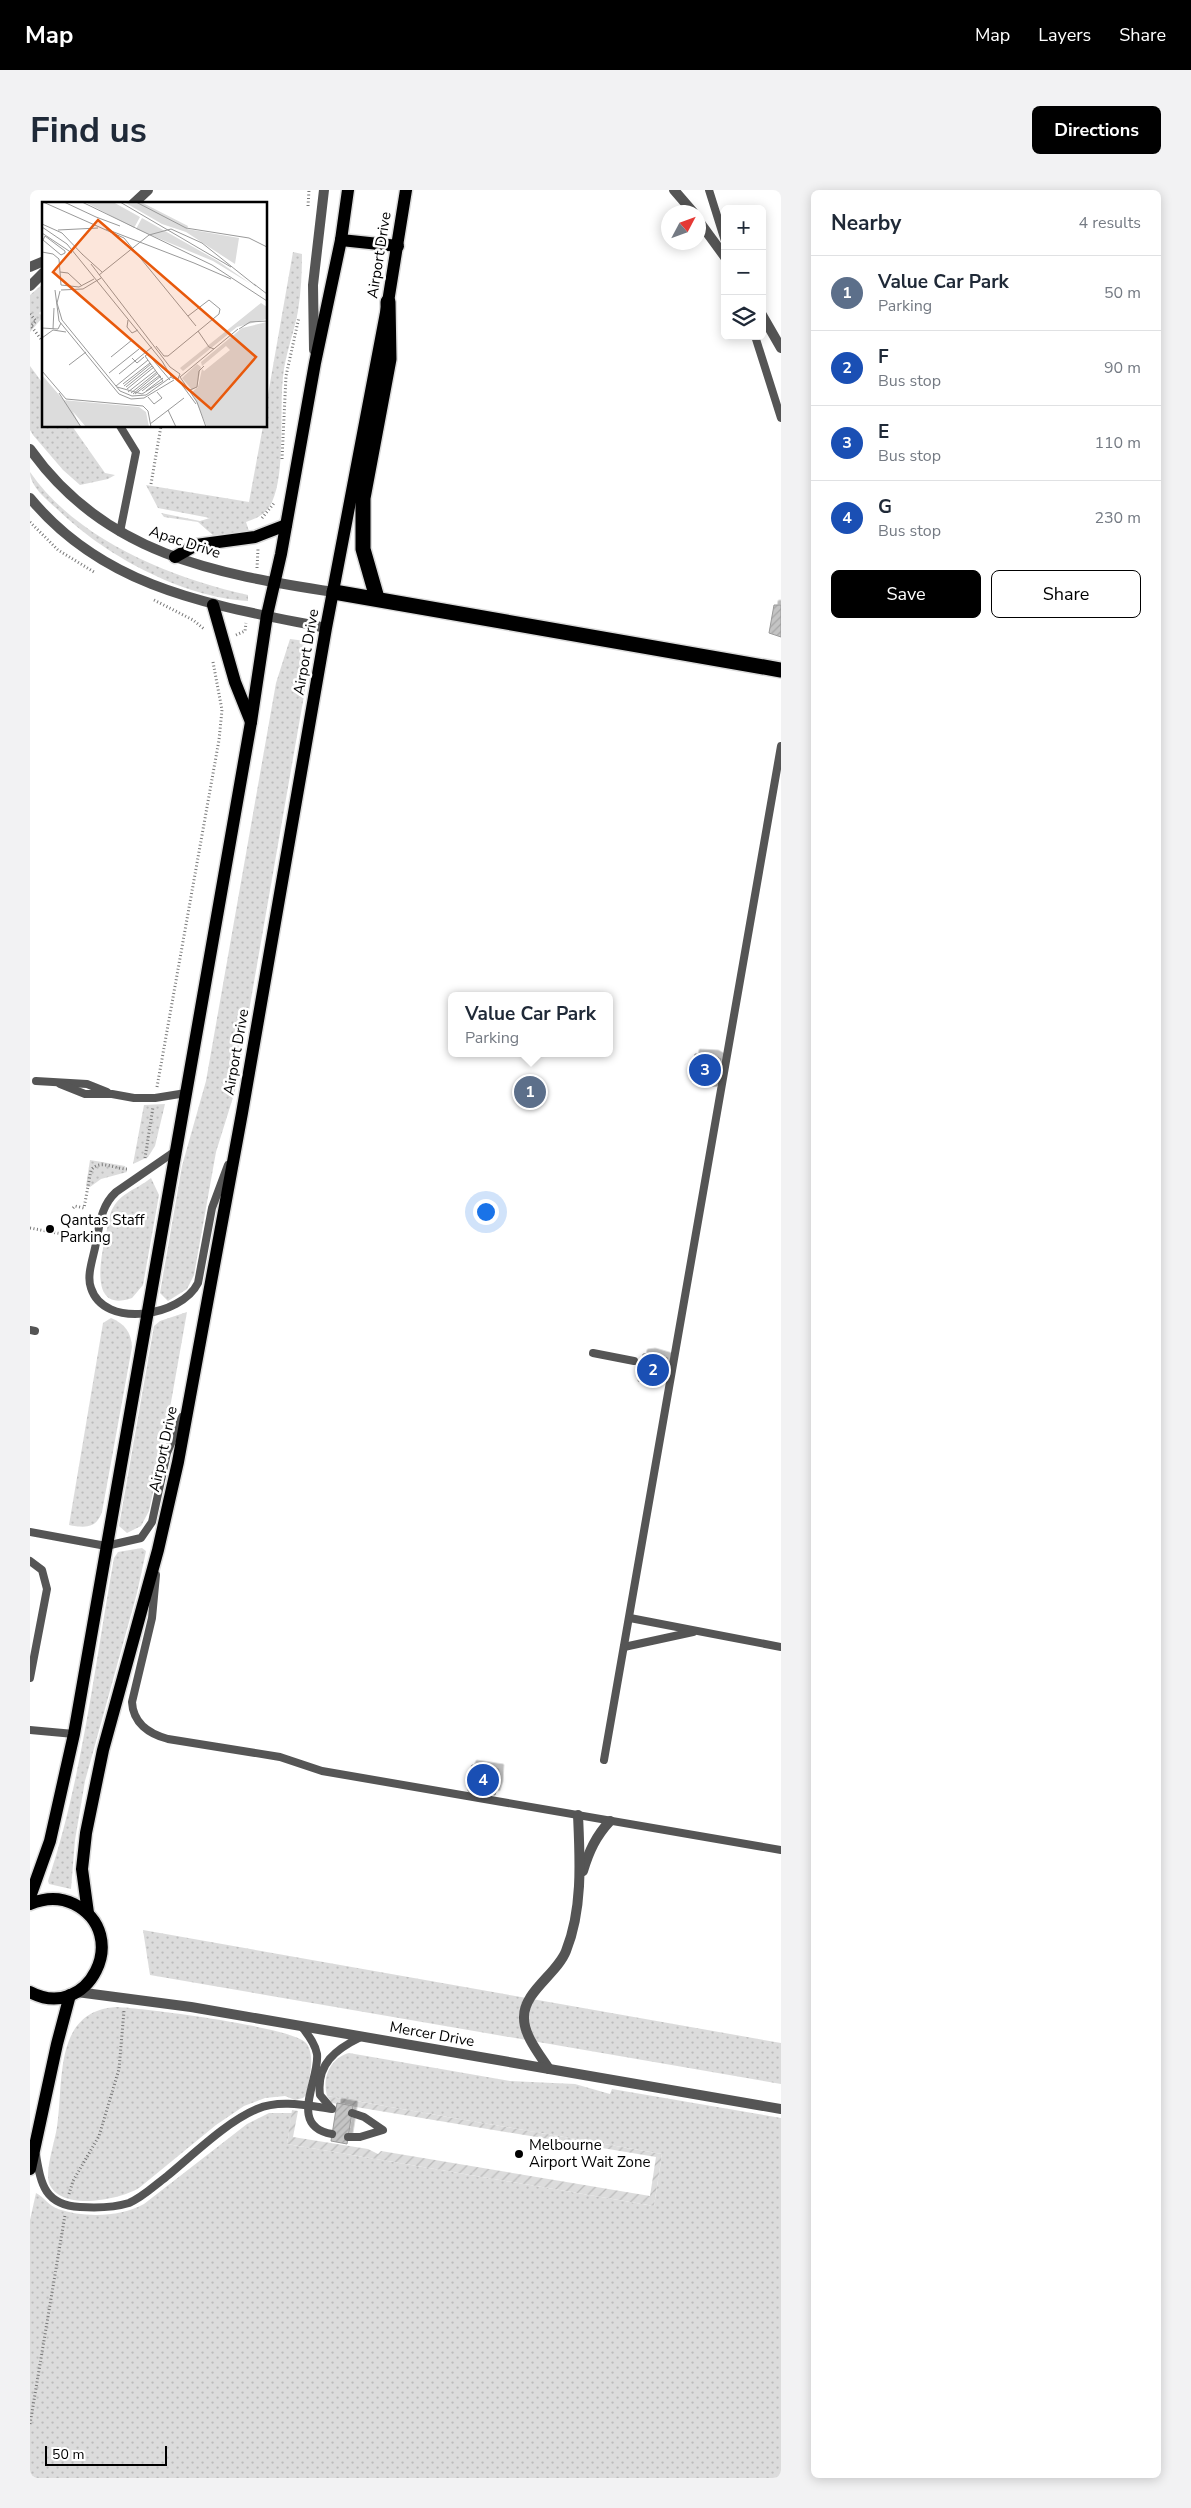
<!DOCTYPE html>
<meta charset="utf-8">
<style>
:root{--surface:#fff;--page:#f2f2f3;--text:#1f2937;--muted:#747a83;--line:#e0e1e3;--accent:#000}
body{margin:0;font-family:"Nunito Sans",sans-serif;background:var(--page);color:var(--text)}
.controls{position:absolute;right:15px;top:15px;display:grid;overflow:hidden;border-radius:8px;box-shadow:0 2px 12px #0003}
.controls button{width:45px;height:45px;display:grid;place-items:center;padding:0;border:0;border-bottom:1px solid var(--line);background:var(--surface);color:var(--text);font:25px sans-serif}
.compass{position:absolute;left:631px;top:15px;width:45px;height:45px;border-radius:50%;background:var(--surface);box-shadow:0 2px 12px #0003;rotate:49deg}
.scale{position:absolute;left:15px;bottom:12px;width:122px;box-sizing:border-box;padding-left:5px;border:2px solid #000;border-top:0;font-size:14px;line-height:18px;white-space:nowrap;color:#000;-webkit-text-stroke:4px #fff;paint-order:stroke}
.you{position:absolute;left:455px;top:1021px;width:18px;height:18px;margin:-12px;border:4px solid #fff;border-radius:50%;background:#1a73e8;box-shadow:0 0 0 8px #1a73e833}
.badge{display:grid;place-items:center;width:32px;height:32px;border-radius:50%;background:var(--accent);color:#fff;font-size:16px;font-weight:700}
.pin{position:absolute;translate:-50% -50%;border:2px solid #fff;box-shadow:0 1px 5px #0006}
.popup{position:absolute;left:418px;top:802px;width:165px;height:65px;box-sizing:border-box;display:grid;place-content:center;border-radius:8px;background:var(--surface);filter:drop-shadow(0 1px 4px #0005);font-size:16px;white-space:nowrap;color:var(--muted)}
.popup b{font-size:19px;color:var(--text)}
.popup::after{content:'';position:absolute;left:50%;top:100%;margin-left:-10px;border:10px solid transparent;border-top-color:var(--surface)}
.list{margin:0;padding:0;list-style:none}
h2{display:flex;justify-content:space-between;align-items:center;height:65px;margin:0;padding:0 20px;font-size:21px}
h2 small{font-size:16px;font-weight:400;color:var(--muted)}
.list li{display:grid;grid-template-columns:32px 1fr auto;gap:15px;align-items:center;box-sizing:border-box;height:75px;padding:0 20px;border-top:1px solid var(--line)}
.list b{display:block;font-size:19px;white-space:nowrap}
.list p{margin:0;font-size:16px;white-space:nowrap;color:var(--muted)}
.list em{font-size:16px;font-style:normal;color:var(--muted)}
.actions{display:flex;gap:10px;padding:15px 20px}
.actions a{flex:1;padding:11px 0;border:1px solid var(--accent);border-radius:8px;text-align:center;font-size:18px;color:var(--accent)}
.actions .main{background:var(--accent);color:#fff}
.icon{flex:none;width:28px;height:28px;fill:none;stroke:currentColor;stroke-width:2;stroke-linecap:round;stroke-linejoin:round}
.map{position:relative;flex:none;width:751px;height:2288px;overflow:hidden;border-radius:8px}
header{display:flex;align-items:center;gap:30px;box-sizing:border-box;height:70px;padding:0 25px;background:var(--accent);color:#fff}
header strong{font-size:24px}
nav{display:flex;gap:28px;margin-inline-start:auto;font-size:18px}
.intro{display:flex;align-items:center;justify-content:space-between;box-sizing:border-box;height:120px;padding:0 30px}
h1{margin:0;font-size:35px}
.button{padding:12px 22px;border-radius:8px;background:var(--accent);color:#fff;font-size:18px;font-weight:700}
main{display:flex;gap:30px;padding:0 30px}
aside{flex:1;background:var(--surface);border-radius:8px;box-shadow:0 2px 12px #0003}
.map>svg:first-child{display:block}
.grass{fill:url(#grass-dots)}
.garden{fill:url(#garden-furrows)}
.building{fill:url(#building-hatch);stroke:#999;filter:url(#shadow)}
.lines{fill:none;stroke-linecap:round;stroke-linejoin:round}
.primary-casing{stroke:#dbdbdb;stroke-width:15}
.motorway-casing{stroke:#dbdbdb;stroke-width:18}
.path{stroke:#777;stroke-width:3;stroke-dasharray:1 2.5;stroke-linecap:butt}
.service{stroke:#555;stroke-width:8}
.minor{stroke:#555;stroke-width:10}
.tertiary{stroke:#555;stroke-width:10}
.primary{stroke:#000;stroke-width:12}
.motorway{stroke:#000;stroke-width:15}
.poi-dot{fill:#000;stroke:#fff;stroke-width:2}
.labels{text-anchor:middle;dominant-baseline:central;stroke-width:5;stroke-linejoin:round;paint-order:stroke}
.street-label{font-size:15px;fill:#000;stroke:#fff}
.poi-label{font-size:15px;fill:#000;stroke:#fff;text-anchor:start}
.inset-road{fill:none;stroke:#999;stroke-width:1}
.view{fill:#e8590c;fill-opacity:0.15;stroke:#e8590c;stroke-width:2.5}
.inset-edge{fill:none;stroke:#000;stroke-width:2.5}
</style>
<header>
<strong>Map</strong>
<nav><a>Map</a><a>Layers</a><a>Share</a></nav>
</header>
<div class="intro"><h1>Find us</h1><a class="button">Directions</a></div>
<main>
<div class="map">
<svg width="751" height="2288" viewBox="0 0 751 2288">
<defs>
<pattern id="grass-dots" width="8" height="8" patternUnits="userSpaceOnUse" patternTransform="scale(1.25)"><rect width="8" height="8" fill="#dcdcdc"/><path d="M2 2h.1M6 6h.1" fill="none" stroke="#bbb" stroke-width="1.8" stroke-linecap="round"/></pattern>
<pattern id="garden-furrows" width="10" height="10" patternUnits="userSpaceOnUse" patternTransform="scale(1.25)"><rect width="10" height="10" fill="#dcdcdc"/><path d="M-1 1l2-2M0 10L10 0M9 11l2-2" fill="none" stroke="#bbb"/></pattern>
<pattern id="building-hatch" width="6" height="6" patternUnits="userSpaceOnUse" patternTransform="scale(1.25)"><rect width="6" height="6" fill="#c4c4c4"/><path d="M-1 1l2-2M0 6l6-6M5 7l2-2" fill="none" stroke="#a7a7a7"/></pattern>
<filter id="shadow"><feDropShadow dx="4.5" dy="-4.5" stdDeviation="0" flood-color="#0004"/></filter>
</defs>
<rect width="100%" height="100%" fill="#fff"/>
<g class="grass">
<path d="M263 62 272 64C272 83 271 102 268 121 264 143 255 165 253 187 249 222 256 282 242 312 236 324 228 328 216 332L219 341 185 347 168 332 134 327 131 323 170 331 180 328 128 318 116 295 219 312 233 236H236V216Z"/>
<polygon points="14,93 14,119 9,123 13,127 0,142 0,105"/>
<polygon points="0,176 14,195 14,236 42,236 75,283 85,285 78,289 50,295 33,280 3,245 0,240"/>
<path d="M0 282C47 350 141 388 218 405V411C150 407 73 364 26 318 16 309 0 296 0 282Z"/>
<polygon points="260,449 275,451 277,469 276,494 205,901 186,962 164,1085 157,1099 138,1111 130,1103 152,976 176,891 246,493"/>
<polygon points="135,914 125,956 118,967 103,974 114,915"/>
<polygon points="60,970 95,976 97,982 71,989 60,997 56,996"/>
<path d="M121 988 129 1005 113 1095 102 1108C51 1126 76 1049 80 1025 87 1003 105 1001 121 988Z"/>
<polygon points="157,1122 135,1246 119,1321 111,1336 97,1343 89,1336 124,1136 130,1131"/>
<path d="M81 1128C95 1134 101 1142 102 1157L72 1322C66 1339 54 1338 39 1335L73 1133Z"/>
<path d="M112 1358 116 1361 115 1366 107 1403 55 1591 45 1650 41 1699 19 1694 18 1691C52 1590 65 1473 84 1368L88 1362Z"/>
<polygon points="113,1740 751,1853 751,1894 120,1785"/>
<path d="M86 1817C113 1818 263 1837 276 1853 286 1865 279 1890 276 1905L273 1908 265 1910 255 1906 235 1908 214 1916 186 1935 109 1998C89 2010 30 2022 19 1993 15 1980 25 1951 27 1937 34 1892 23 1821 86 1817Z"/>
<path d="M319 1863 480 1891 545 1894 580 1904 582 1899 751 1928V2288H0V2030L6 2003C14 2007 19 2016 28 2019 54 2028 91 2027 114 2014L217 1934 239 1923H262L257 1954 624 2016 632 1964 297 1906C292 1888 300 1868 319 1863Z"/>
</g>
<polygon class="garden" points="297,1906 632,1964 624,2016 257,1954 262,1920 268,1921 263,1947 338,1959 348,1964 351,1961 620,2006 626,1967 302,1913"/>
<g class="building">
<polygon points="744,415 751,415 751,447 739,443"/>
<polygon points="665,864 684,865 691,869 687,896 678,896 661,891"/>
<polygon points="621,1163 638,1168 632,1195 623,1196 608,1191 613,1164"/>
<polygon points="442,1575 469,1579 468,1596 465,1605 438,1601 439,1582"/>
<polygon points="307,1913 323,1916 317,1954 301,1951"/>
</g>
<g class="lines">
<g class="primary-casing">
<g id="primary">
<polyline points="311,50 368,56"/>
<polyline points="145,367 166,355 225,347 256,335"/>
<polyline points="183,415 205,492 221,532"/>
<polyline points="0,1707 20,1651 44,1544 221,532 237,425 251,364 285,173 311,50 318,0"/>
<path d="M0 1714C14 1708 30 1707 44 1714 103 1744 58 1833 0 1802"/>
<polyline points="58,1723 52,1679 56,1643 73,1560 128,1360 148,1272 212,923 296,438 358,112 376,0"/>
<polyline points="0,1979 27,1854 40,1805"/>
</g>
</g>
<g class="motorway-casing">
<g id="motorway">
<polyline points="304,402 751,480"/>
<polyline points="347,408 333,359 333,308 359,169 358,112"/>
</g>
</g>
<g class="path">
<polyline points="278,16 279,0"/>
<polyline points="0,124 6,131 1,136 14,153"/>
<polyline points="252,269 256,186 269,127"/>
<polyline points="121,294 131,236"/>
<polyline points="232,328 245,312"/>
<polyline points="0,332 28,360 64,382"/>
<polyline points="227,378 228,359"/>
<polyline points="124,410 163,430 174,439"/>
<polyline points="206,445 215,441 216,433"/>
<polyline points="127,897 189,550 192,520 183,472"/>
<polyline points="115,968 123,917"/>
<path d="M43 1018 45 1016 54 1018 61 980C70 969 85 979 97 979"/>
<polyline points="0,1038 43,1046"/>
<polyline points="39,2004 43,1991 69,1946 89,1879 94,1821"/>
<polyline points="0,2234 35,2025"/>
</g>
<g class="service">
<polyline points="679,0 695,51"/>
<polyline points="725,146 751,228"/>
<polyline points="90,236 106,262 90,342"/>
<polyline points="6,891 57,894 77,902"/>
<polyline points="30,894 55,904 82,904 104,908 125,908 156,903"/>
<path d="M144 962 86 1002C71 1016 70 1033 66 1053 64 1066 56 1085 61 1098 74 1139 151 1127 168 1093L182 1018 198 975"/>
<polyline points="0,1140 5,1141"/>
<polyline points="563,1163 604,1171"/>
<polyline points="0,1342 76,1356 111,1348 122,1332 137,1263 152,1227"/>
<polyline points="0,1371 12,1380 17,1399 0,1488"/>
<path d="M126 1385 122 1428 102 1512C103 1533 119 1544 138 1549L250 1567 292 1581 751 1660"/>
<polyline points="600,1428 751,1457"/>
<polyline points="594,1457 663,1442"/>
<polyline points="0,1540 44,1544"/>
<polyline points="574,1570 751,556"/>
<path d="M272 1837C278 1845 285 1853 287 1864 290 1890 257 1936 302 1944"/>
<path d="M301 1918 290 1905C286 1874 306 1859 331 1847"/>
<polyline points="318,1947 330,1947 353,1940 334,1927 322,1923"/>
<path d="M6 1965C11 1995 15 2015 50 2017 66 2018 83 2018 99 2013 113 2007 124 1996 136 1987 163 1965 196 1932 227 1919 250 1909 279 1916 302 1919"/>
</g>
<g class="minor">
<polyline points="103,14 118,0"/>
<polyline points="0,77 14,71"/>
<polyline points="0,96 14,82"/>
<path d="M0 259C74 364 185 384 304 402"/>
<path d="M0 308C77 401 185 415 296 438"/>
<path d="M553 1681C559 1661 566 1646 580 1631"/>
<path d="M519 1879C510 1865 494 1846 494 1828 493 1802 527 1784 536 1761 553 1719 550 1669 548 1625"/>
</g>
<g class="tertiary">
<polyline points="644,0 663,22"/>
<polyline points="668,30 695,67"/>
<polyline points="732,125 751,158"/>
<polyline points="284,160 283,95 294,0"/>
<polyline points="47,1802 161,1817 751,1919"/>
</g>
<use href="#primary" class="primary"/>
<use href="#motorway" class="motorway"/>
</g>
<g class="poi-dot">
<circle cx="20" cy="1039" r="5"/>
<circle cx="489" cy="1964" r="5"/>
</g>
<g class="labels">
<g class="street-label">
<text transform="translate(349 65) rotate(-81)">Airport Drive</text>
<text transform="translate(155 352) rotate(18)">Apac Drive</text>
<text transform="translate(276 462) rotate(-80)">Airport Drive</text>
<text transform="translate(206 862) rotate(-80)">Airport Drive</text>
<text transform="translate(133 1259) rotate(-78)">Airport Drive</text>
<text transform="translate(402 1844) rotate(10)">Mercer Drive</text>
</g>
<g class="poi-label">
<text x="30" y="1030">Qantas Staff<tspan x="30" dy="17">Parking</tspan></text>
<text x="499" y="1955">Melbourne<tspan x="499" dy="17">Airport Wait Zone</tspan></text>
</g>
</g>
<g transform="translate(12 12)">
<rect width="225" height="225" fill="#fff"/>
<path d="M43 0H71L98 15 92 26ZM82 0H99L146 24 145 27 197 36 193 62 144 30 120 22ZM100 16 176 59 209 82 171 59 94 27ZM219 101 225 105V117L195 125 141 169 138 166ZM225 120V225H165L150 190 156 185 160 167 162 169 188 148 184 144 160 164 159 160 200 126ZM155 162 159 165 155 185 150 188 140 176ZM0 173 30 208 39 225H0ZM21 198 97 205 104 210 107 225H44Z" fill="#dcdcdc"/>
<path class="inset-road" d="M1 0 82 36 154 124M22 0 54 15M40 0 170 63 225 99M78 0 189 65M94 0 144 26 207 36 225 45M54 15 78 24M0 22 20 31 41 53M0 25 25 42 120 159 130 176 136 177 138 172 128 165 49 62M64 27 152 61M16 28 56 26M0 31 30 51M3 34 23 49V51L19 53 1 38ZM0 50 11 52 17 57 19 83M40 52 60 70M152 61 189 77M18 70 26 71 40 84M57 73 107 33 129 27 160 41 214 84M212 82 225 92M19 83 37 85 52 77M13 88 17 119 77 192 89 197 102 196 132 178M19 88 41 87 59 76M18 89 15 101 20 118 78 189 90 194 104 193 129 175M86 118 85 125 90 131 96 128M0 126 16 127 19 121M11 127 12 106M197 127 208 120 225 119M156 129 167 145 172 147M0 136 11 128 24 130M114 144 122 154H126L177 112 178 107 167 98 146 114M69 155 90 138M90 156 95 161 102 155M27 163 44 150M0 169 24 197 101 204 106 209 109 225M67 171 97 147M77 172 110 145M138 175 196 127M138 175 155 200 164 225M81 182 108 161M140 183 154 202M74 184 106 158M82 184 109 162M75 185 100 192 121 179 103 154 106 152 128 178M84 185 110 164M85 187 112 165M148 188 155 185 157 169 162 164M100 189 119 174M104 189 121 176M86 190 114 168M17 191 39 225M89 191 115 170M91 192 116 171M93 192 118 173M106 195 112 202 120 196 115 190M126 208 134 225M108 222 142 196"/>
<path class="view" d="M56 18 214 155 169 207 11 70Z"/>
<rect width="225" height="225" class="inset-edge"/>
</g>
</svg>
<div class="controls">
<button>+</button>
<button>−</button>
<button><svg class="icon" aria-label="layers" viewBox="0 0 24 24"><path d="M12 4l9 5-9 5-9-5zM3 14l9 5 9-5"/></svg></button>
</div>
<svg class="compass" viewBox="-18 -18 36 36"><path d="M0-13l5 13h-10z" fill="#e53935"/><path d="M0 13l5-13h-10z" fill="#747a83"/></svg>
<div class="scale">50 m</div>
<div class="you"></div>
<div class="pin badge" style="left:500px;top:902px;background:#5c6f8a">1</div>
<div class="popup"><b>Value Car Park</b>Parking</div>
<div class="pin badge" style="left:623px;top:1180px;background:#1a4fb4">2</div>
<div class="pin badge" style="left:675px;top:880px;background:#1a4fb4">3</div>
<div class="pin badge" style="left:453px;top:1590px;background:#1a4fb4">4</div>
</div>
<aside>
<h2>Nearby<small>4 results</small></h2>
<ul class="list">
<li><span class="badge" style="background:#5c6f8a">1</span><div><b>Value Car Park</b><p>Parking</p></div><em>50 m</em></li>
<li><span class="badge" style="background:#1a4fb4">2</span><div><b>F</b><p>Bus stop</p></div><em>90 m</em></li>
<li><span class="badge" style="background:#1a4fb4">3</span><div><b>E</b><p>Bus stop</p></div><em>110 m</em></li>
<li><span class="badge" style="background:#1a4fb4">4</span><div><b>G</b><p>Bus stop</p></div><em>230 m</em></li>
</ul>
<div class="actions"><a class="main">Save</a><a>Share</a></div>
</aside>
</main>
